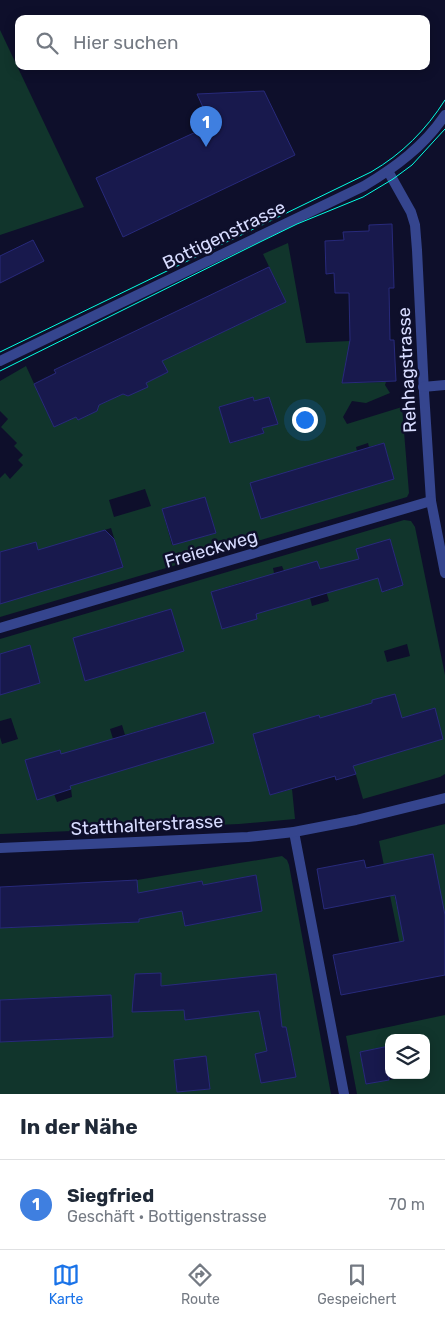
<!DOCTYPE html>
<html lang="de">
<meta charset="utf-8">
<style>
:root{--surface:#fff;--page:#f2f2f3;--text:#1f2937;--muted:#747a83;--line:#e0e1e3;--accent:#1a73e8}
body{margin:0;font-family:Rubik,sans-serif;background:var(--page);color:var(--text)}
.controls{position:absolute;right:15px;bottom:15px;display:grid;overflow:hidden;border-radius:10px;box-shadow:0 2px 12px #0003}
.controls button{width:45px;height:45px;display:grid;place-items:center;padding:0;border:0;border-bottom:1px solid var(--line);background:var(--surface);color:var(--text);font:25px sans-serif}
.you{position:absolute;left:304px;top:419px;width:18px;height:18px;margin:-12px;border:4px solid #fff;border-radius:50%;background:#1a73e8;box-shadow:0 0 0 8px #1a73e833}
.badge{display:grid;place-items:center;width:32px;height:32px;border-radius:50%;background:var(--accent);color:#fff;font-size:16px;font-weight:700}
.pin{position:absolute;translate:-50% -41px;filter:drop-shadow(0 1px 2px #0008)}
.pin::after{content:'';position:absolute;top:26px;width:18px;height:15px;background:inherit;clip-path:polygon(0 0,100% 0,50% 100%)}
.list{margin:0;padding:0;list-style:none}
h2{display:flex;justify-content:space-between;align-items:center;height:65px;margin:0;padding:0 20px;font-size:21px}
h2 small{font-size:16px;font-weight:400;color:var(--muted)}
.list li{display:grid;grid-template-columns:32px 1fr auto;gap:15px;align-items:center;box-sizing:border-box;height:90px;padding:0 20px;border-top:1px solid var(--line)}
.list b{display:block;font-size:19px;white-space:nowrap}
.list p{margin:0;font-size:16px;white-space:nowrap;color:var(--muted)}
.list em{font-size:16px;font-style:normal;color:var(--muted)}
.icon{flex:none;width:28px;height:28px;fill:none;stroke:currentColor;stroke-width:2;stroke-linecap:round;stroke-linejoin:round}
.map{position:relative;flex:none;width:445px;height:1094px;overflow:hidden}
.search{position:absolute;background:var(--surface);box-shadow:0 2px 12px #0003;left:15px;right:15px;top:15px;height:55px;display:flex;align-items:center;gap:12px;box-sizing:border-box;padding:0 18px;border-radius:10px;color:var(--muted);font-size:19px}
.sheet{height:155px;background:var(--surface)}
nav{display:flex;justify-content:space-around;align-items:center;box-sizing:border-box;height:70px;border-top:1px solid var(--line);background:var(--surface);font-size:14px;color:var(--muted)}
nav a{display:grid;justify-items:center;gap:2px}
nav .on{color:var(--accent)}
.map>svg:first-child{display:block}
.green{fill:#11352c;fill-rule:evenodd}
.building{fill:#18194d;stroke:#282a7b}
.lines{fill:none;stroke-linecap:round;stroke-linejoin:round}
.minor{stroke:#35458e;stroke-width:10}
.tertiary{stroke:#35458e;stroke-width:10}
.tram{stroke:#04ffe3;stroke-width:1}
.labels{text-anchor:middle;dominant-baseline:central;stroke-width:5;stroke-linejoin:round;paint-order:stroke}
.street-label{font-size:18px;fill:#d8dcff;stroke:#0e0f2b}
</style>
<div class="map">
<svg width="445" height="1094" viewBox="0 0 445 1094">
<rect width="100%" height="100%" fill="#0e0f2b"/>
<g class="green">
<polygon points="0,30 84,207 0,235"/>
<path d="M288 243 306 343 350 341V361H346L342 383 386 382 385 385 390 393 366 403 352 401 343 417 347 424 402 407 409 493 407 497 0 617V597L49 588 36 542 0 552V478L5 473 10 479 23 465 18 460 23 455 14 446 17 443 1 427 8 419 0 411V381L26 366 54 427 76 417 78 420 97 411 99 405 123 394 128 396 146 383 168 372 162 361 286 302 263 254ZM253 397 254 401 269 397 277 424 262 428 264 433 231 443 219 407ZM368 443 369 447 384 443 394 479 335 496 325 461 357 451 356 447ZM145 489 151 506 114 517 109 500ZM205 497 216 533 172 545 162 509ZM111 528 123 567 76 539Z"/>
<path d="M404 520 411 521 415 527 445 675V774L440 777 363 799 349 751 331 756 319 715 253 735 270 795 292 789 295 819 239 824 0 834V737L2 744 18 739 11 718 0 721V681L6 693 40 683 30 645 0 654V639ZM390 539 403 585 383 592 378 578 359 559ZM317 561 329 601 312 606 310 598 282 606 273 574 274 573 273 568 282 566 284 571ZM246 581 257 619 223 629 211 592ZM171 609 184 651 85 681 73 638ZM407 644 410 656 387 662 384 651ZM384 697 402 718 434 708 443 739 391 754 357 707 372 703V700ZM205 712 214 743H98L113 739 110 729 122 725 125 735ZM25 760 71 789 72 797 57 802 54 794 37 799Z"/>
<path d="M445 824V936L400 945 379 841ZM394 894 428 909 399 915Z"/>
<path d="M282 856 287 860 289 865 331 1094H0V1042L112 1037 111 995 0 1000V928L139 922 137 880ZM256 875 262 911 185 926 182 911 170 913 165 888 202 881 203 885ZM161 973 162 1011H139ZM290 1047 296 1077 261 1083 256 1054ZM206 1056 210 1089 177 1092 174 1060Z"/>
<path d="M445 1015V1094H357L346 1036ZM389 1038H426V1075H395V1079L366 1084 360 1052 389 1046Z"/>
</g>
<g class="building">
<polygon points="264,91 295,155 123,237 96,178 211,125 197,94"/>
<polygon points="392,224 394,288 389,288 390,340 394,340 396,381 342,383 350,340 349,293 335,293 334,273 326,274 325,241 344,240 343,232 369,231 369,225"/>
<polygon points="33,240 44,261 0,283 0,256"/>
<polygon points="269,267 286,302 162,361 168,372 146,383 148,387 128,396 123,394 99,405 97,411 78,420 76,417 54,427 34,384 56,373 54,370"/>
<polygon points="253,397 254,401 269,397 278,424 262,428 264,433 230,443 219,407"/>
<polygon points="384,443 394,479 261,519 250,483"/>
<polygon points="205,497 216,533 173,545 162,509"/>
<polygon points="105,530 114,539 123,567 0,604 0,552 36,542 38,550"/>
<polygon points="390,539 403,585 382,592 378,578 256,614 257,619 222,629 211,592 317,561 320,569 359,559 356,549"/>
<polygon points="171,609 184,651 85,681 73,638"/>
<polygon points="30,645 40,683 0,695 0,654"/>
<polygon points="395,694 402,718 435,708 443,739 353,766 356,774 336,780 335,776 270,795 253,734 319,715 320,718 372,703 372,700"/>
<polygon points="205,712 214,743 70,786 71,789 37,800 25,760 60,750 61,754"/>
<polygon points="433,854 445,915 445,975 341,995 333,955 404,941 395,895 324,909 317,869 364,860 366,868"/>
<polygon points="256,875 262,911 185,926 182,911 139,919 139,922 0,928 0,887 137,880 138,893 202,881 203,885"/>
<polygon points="161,973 161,986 276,974 282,1027 286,1027 296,1077 261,1083 255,1054 267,1051 259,1011 185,1020 184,1010 132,1012 135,974"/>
<polygon points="111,995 113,1037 0,1042 0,1000"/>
<polygon points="389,1046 389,1080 366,1084 360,1052"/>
<polygon points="206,1056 210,1089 177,1092 174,1060"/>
</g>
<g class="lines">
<g class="minor">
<polyline points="388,171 411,212 415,225 417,250 424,392 431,501 445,573"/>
<polyline points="423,387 445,385"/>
<polyline points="0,628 431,501"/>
<polyline points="294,832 344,1094"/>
<polyline points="0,848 248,837 294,832 356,820 445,798"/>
</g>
<path class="tertiary" d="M0 361 364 186C396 167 424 146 445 115"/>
<g class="tram">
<path d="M0 352 371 172C402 154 426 130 445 100"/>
<polyline points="0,371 260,242 297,224 363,197 393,179 412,165 445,129"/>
</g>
</g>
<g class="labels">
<g class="street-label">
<text transform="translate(224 235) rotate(-26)">Bottigenstrasse</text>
<text transform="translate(407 370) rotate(-93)">Rehhagstrasse</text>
<text transform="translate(211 549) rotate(-16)">Freieckweg</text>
<text transform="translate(147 825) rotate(-3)">Statthalterstrasse</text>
</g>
</g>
</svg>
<div class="controls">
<button><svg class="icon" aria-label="layers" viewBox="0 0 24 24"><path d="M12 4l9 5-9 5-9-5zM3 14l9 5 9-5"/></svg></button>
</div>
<div class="you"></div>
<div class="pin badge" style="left:206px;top:147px;background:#3f7fe0">1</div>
<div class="search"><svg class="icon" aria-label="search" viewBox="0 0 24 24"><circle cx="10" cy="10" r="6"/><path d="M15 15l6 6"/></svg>Hier suchen</div>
</div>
<section class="sheet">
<h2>In der Nähe<small></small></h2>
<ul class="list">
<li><span class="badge" style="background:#3f7fe0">1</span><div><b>Siegfried</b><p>Geschäft · Bottigenstrasse</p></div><em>70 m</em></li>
</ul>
</section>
<nav>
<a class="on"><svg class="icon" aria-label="map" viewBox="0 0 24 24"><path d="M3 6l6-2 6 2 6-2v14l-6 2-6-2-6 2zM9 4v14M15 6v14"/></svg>Karte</a>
<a><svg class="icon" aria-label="directions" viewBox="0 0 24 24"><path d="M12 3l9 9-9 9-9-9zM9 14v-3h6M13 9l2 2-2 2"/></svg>Route</a>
<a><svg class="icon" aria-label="saved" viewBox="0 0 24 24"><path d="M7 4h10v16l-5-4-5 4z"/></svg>Gespeichert</a>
</nav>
